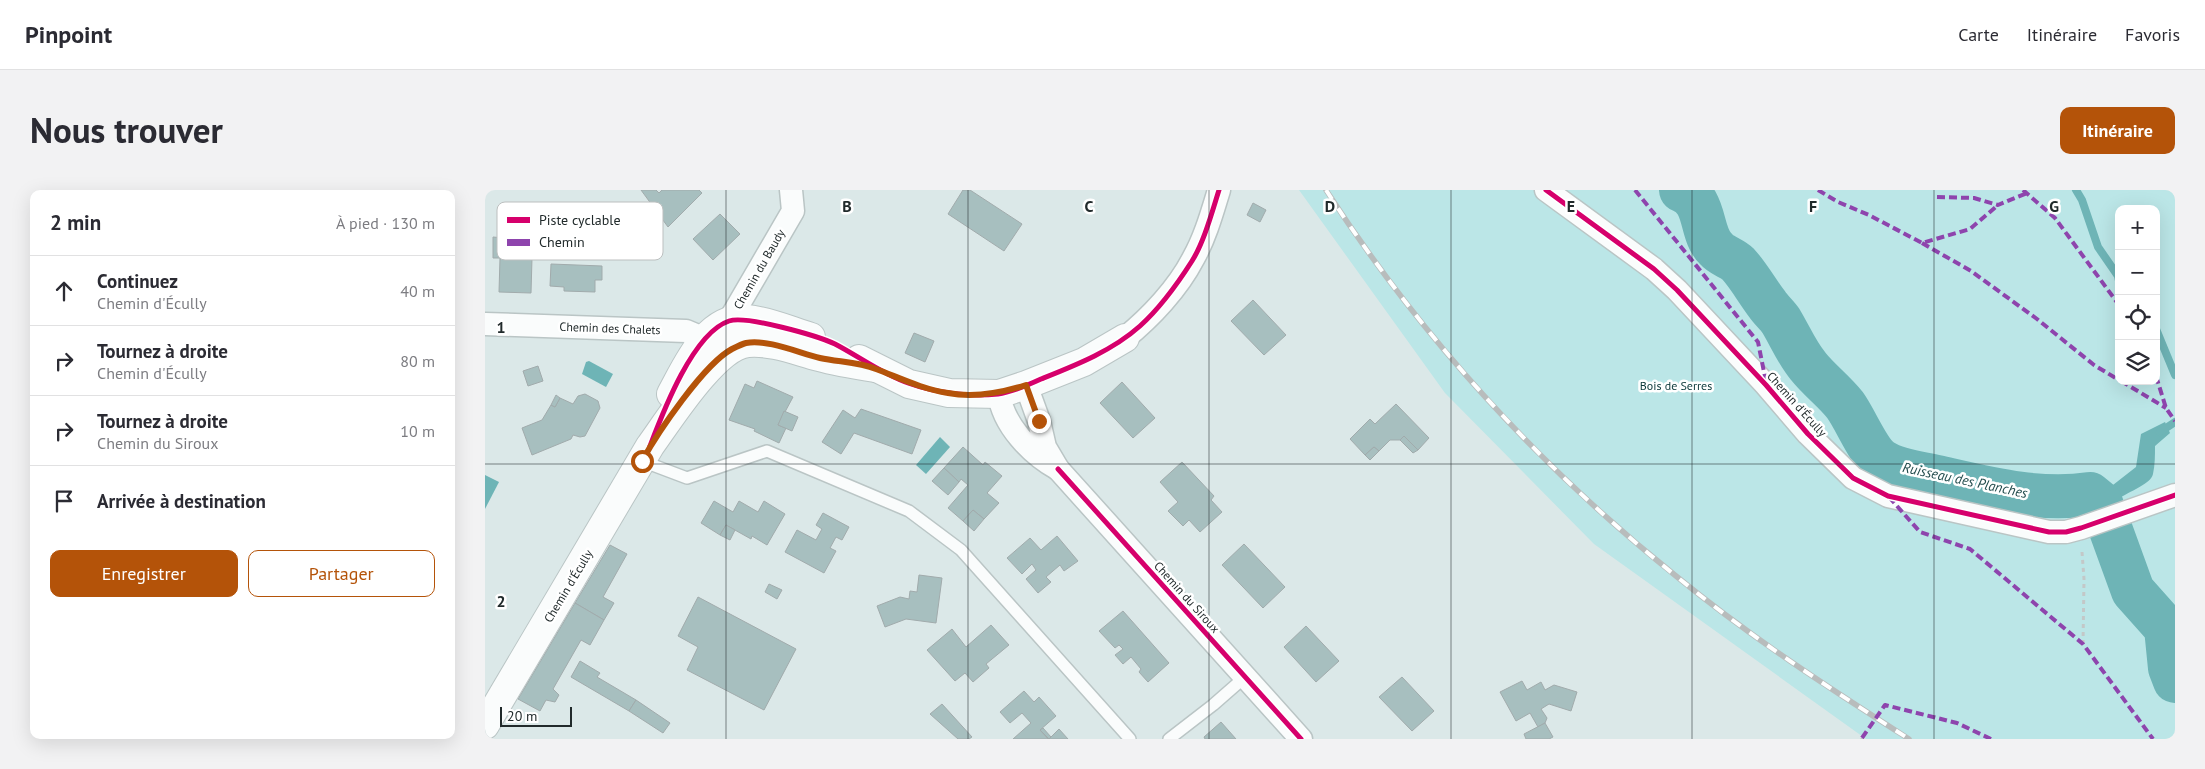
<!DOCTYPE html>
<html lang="fr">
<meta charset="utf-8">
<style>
:root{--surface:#fff;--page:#f2f2f3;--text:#2b2b33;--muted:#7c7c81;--line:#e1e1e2;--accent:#b45309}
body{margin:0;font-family:"PT Sans",sans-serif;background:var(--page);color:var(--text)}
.controls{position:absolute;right:15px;top:15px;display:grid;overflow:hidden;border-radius:10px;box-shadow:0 5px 20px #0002}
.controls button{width:45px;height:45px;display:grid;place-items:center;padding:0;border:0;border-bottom:1px solid var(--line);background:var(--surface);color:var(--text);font:25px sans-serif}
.scale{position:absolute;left:15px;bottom:12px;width:72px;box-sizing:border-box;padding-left:5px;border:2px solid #212a2b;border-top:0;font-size:14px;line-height:18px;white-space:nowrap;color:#212a2b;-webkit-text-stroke:4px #fff;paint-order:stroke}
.stop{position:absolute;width:15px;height:15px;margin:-11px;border:4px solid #b45309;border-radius:50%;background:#fff}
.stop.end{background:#b45309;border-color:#fff;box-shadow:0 1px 5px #0008}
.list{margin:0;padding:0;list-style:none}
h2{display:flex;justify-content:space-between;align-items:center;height:65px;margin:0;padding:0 20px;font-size:21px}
h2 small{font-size:16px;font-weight:400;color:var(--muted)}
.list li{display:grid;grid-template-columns:32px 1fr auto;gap:15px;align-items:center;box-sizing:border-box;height:70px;padding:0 20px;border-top:1px solid var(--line)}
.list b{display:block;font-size:19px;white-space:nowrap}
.list p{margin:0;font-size:16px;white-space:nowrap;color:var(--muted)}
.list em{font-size:16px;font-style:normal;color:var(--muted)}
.actions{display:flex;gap:10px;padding:15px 20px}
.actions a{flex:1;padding:11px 0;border:1px solid var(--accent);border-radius:10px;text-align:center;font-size:18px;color:var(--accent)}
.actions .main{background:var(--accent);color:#fff}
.icon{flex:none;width:28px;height:28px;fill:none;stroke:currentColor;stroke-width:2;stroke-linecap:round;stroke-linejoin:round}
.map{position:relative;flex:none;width:1690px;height:549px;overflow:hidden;border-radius:10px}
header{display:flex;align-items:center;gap:30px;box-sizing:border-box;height:70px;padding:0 25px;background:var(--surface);border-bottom:1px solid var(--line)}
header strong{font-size:24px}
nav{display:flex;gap:28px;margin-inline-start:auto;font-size:18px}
.intro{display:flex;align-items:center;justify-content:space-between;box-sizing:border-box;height:120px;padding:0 30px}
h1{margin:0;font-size:35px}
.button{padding:12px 22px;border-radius:10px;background:var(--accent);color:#fff;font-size:18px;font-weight:700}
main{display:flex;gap:30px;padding:0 30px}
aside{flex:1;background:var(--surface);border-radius:10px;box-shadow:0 5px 20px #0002}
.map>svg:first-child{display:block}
.green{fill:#bbe6e7;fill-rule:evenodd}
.water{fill:#6eb4b6}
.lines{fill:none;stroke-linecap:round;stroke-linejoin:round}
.stream{stroke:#6eb4b6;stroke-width:8}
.river{stroke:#6eb4b6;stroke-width:44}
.building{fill:#a7bfbf;stroke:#a1abac}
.service-casing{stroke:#bac5c5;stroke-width:14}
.minor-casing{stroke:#bac5c5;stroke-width:25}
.tertiary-casing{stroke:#bac5c5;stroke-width:30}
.path{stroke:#c3c8c8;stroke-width:3;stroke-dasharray:4 4;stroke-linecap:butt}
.service{stroke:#fafcfc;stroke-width:11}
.minor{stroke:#fafcfc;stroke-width:22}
.tertiary{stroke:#fafcfc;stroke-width:28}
.rail-casing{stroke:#b8bcbc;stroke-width:5.5}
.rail{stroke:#fff;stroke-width:4;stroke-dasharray:11;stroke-linecap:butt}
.quiet{stroke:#8e44ad;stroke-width:4;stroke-dasharray:8 4;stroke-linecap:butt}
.cycleway-casing{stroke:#fff;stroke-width:8}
.cycleway{stroke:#d6006c;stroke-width:5}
.route{stroke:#b45309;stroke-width:6}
.grid{fill:none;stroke:#212a2b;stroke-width:1;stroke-opacity:0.55}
.labels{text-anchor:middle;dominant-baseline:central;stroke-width:5;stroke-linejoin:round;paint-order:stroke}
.street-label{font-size:12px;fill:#212a2b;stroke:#fff}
.park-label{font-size:12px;fill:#0b3839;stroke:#fff}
.water-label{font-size:14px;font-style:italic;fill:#224c4d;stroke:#fff}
.key{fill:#fff;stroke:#bcbfbf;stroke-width:1}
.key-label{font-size:14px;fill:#212a2b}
.grid-label{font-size:16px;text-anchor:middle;font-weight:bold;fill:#212a2b;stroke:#fff;stroke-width:5;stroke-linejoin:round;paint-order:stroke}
</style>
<header>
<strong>Pinpoint</strong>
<nav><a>Carte</a><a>Itinéraire</a><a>Favoris</a></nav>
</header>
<div class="intro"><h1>Nous trouver</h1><a class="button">Itinéraire</a></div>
<main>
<aside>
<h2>2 min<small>À pied · 130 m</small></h2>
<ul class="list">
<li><svg class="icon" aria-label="ahead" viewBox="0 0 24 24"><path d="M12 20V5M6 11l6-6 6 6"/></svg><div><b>Continuez</b><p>Chemin d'Écully</p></div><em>40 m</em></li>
<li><svg class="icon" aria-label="right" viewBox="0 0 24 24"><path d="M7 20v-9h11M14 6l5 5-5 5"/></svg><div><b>Tournez à droite</b><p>Chemin d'Écully</p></div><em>80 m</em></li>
<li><svg class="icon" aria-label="right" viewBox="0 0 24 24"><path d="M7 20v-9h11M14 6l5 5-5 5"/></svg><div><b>Tournez à droite</b><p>Chemin du Siroux</p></div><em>10 m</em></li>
<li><svg class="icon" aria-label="arrive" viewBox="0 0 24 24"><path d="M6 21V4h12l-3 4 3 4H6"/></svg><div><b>Arrivée à destination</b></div></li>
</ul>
<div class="actions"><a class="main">Enregistrer</a><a>Partager</a></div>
</aside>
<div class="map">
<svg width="1690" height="549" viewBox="0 0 1690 549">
<rect width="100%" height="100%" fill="#dbe8e8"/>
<path class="green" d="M814 0H1690V549H1381L1109 354 960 203ZM1634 19H1671V191H1634Z"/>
<g class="water">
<polygon points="104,171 128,184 121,197 97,184 101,172"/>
<path d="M1680 232 1685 243 1670 256C1670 265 1670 275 1668 284 1666 295 1639 303 1629 312L1619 302 1651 277 1656 244Z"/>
<polygon points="455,247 465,257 441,284 431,275"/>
<polygon points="0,285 14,292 0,319"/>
</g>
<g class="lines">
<g class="stream">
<polyline points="1591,0 1597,10 1613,57 1633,86 1634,91"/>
<polyline points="1671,139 1690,185"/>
<polyline points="1675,242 1690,232"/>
<polyline points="1616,313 1632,301"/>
</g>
<path class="river" d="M1196 0C1223 10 1214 43 1231 59 1237 66 1247 68 1253 74 1264 86 1272 101 1282 114 1286 120 1292 125 1296 131 1305 146 1312 163 1323 176 1334 190 1349 201 1360 215 1371 230 1383 262 1397 271 1412 281 1434 283 1452 287 1501 298 1554 312 1605 304L1616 313 1648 401 1681 438 1685 478 1690 491"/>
</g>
<g class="building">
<polygon points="156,0 171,0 174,3 177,0 214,0 217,3 183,37"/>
<polygon points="478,0 485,0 537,34 519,61 463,24"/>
<polygon points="768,13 781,20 775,32 762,25"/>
<polygon points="235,24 255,44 228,70 208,49"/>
<polygon points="8,47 19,48 19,67 47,68 46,103 14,102 15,68 8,68"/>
<polygon points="66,74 117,76 117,90 110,90 110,102 79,101 79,97 65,96"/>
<polygon points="768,110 801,145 779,165 746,131"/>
<polygon points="429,143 449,151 440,172 420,163"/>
<polygon points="53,176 58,191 43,196 38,181"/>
<polygon points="272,191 308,207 293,235 301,238 294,253 269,241 270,239 244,230 260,194 269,198"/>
<polygon points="637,192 670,228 648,248 615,213"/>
<polygon points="100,204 113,211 115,218 100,246 95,247 88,245 86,249 47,265 37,238 57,230 66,215 70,217 75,208 88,214 93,206"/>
<polygon points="71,205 75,208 70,217 66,215"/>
<polygon points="911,214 944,248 933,260 919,246 915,250 905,250 894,261 889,257 880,265 865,249 885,229 890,234"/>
<polygon points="376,219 436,240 427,264 369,243 356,264 337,252 358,220 370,228"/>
<polygon points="299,221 313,227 307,241 293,235"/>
<polygon points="919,246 933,260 928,263 915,250"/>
<polygon points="478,257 498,275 500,272 517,286 502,303 514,313 499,329 488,320 478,331 463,318 483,295 476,289 474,292 459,278"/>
<polygon points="889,257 894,261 885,270 880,265"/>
<polygon points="697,272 729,306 726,310 737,322 715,342 704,330 698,336 683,321 693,312 675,292"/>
<polygon points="459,278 474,292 463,305 447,291"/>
<polygon points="229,311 248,322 254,311 273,322 279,311 300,324 282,355 267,346 266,349 241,335 235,345 216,333"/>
<polygon points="488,320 499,329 489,341 478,331"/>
<polygon points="338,323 364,337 357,350 351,347 345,358 351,361 339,383 300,362 312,340 331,350 337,339 331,335"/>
<polygon points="241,335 250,340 245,350 235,345"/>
<polygon points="572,346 593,371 579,381 575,375 561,387 566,392 553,403 541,389 551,380 547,374 537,384 522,368 545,348 556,360"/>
<polygon points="759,354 800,397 778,418 737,375"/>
<polygon points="125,355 142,364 118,407 129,413 119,430 90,413"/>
<polygon points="434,385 457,388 451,433 421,429 400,437 392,416 415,407 424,409 425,401 432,402"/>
<polygon points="284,394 297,400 292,409 280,402"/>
<polygon points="213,407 311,459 279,520 202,480 213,457 193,446"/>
<polygon points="90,413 119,430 105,455 96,450 68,499 74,505 70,512 61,510 55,521 33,509"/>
<polygon points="638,421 684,473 663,492 654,482 656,479 646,467 638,474 630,465 638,459 634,455 630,458 614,441"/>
<polygon points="506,435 524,455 501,474 504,478 488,492 480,483 470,491 442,460 467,439 481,457"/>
<polygon points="821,436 854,471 831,492 799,457"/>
<polygon points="95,471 115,483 112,487 151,510 144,521 86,487"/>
<polygon points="917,487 949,521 927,541 894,507"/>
<polygon points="1037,491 1042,500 1056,492 1060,500 1069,495 1092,502 1086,521 1064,514 1056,519 1062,528 1060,533 1053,537 1045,523 1031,531 1015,502"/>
<polygon points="539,501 549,512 554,507 571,526 555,540 563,549 528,549 546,533 537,523 525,533 515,522"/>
<polygon points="151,510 185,533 178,543 144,521"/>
<polygon points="457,514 487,547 484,549 473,549 445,524"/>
<polygon points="736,532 751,549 720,549 719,547"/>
<polygon points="1060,533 1068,547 1064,549 1041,549 1039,544"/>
<polygon points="558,538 566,547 564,549 555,540"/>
<polygon points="574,539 583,549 564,549"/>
</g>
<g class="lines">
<g class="service-casing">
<g id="service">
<polyline points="157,271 202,288 282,261 424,321 476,360 645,549"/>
<polyline points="684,549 728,515 760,487"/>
</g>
</g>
<g class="minor-casing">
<g id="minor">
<polyline points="1061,0 1169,79 1192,100 1281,195 1323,244 1368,288 1403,306 1564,342 1581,342 1596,338 1690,305"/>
<polyline points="0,134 201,141 246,160 244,131 308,21 306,0"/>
<path d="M640 148C666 127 693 98 708 69 720 48 727 23 734 0"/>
<path d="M514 204C518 235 546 264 573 279L560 257 554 231 541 195"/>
<polyline points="573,279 816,549"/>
</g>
</g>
<g class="tertiary-casing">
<g id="tertiary">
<polyline points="374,169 424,194 464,203 514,204 541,195 599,172 640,148"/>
<path d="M186 204C202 175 222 126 262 129 284 131 306 141 326 147"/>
<path d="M0 535 165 256C184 230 230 156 263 153 287 151 311 161 334 167 352 172 371 175 390 178"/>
</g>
</g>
<g class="path">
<polyline points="1597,362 1599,389 1598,454"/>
<polyline points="1377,548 1377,549"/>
</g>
<use href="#service" class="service"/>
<use href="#minor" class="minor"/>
<use href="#tertiary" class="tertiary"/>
<g class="rail-casing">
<path id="rail" d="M841 0C936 147 1055 277 1191 386 1264 446 1344 498 1424 549"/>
</g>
<use href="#rail" class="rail"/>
<g class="quiet">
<polyline points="1150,0 1273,152 1281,192"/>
<polyline points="1333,0 1353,12 1384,25 1437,53 1485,39 1513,15"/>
<polyline points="1538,0 1570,28 1634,115"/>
<polyline points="1452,7 1489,8 1513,15 1542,3"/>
<polyline points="1437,53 1486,81 1552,129 1609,175 1634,190"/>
<polyline points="1671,186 1681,218 1690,231"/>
<polyline points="1636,191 1681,218"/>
<polyline points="1404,307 1435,342 1485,359 1598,454 1668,549"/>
<polyline points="1377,548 1400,515 1472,533 1506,549"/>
</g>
<g class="cycleway-casing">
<g id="cycleway">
<polyline points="1061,0 1169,79 1192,100 1281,195 1323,244 1368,288 1403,306 1564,342 1581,342 1596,338 1690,305"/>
<path d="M165 256C178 222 208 143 244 131 261 125 333 146 350 154 375 167 397 184 423 193 451 203 484 207 513 204 527 202 543 195 556 189 591 175 627 161 655 136 675 118 693 93 707 71 719 52 727 22 734 0"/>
<polyline points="573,279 816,549"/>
</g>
</g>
<use href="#cycleway" class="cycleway"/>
</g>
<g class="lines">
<path class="route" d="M157 271C173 242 219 174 247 159 251 157 257 154 261 153 283 149 314 163 335 168 353 172 374 172 391 179 415 188 437 199 463 203 489 208 516 203 541 195L554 231"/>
</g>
<path class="grid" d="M241 0V549M483 0V549M724 0V549M966 0V549M1207 0V549M1449 0V549M0 274H1690"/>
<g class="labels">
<g class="street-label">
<text transform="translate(274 79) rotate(-60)">Chemin du Baudy</text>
<text transform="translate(125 138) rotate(2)">Chemin des Chalets</text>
<text transform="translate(1312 214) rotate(48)">Chemin d'Écully</text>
<text transform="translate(83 396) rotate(-59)">Chemin d'Écully</text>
<text transform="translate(702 407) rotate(48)">Chemin du Siroux</text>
</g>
<g class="park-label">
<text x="1191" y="195">Bois de Serres</text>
</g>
<g class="water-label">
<text transform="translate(1480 290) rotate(12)">Ruisseau des Planches</text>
</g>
</g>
<rect x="12" y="12" width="166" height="58" rx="8" class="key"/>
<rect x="22" y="27" width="23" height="6" fill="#d6006c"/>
<rect x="22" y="49" width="23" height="7" fill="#8e44ad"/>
<g class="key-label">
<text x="54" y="35">Piste cyclable</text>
<text x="54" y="57">Chemin</text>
</g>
<g class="grid-label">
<text x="362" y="22">B</text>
<text x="604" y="22">C</text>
<text x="845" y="22">D</text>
<text x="1086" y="22">E</text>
<text x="1328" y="22">F</text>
<text x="1569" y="22">G</text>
<text x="16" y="143">1</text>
<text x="16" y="417">2</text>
</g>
</svg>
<div class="controls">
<button>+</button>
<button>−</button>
<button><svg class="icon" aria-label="locate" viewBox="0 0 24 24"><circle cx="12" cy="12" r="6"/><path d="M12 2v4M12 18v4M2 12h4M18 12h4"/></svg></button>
<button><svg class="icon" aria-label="layers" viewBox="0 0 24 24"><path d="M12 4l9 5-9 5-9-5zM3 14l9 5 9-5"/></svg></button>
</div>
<div class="scale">20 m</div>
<div class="stop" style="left:157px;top:271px"></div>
<div class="stop end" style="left:554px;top:231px"></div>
</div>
</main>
